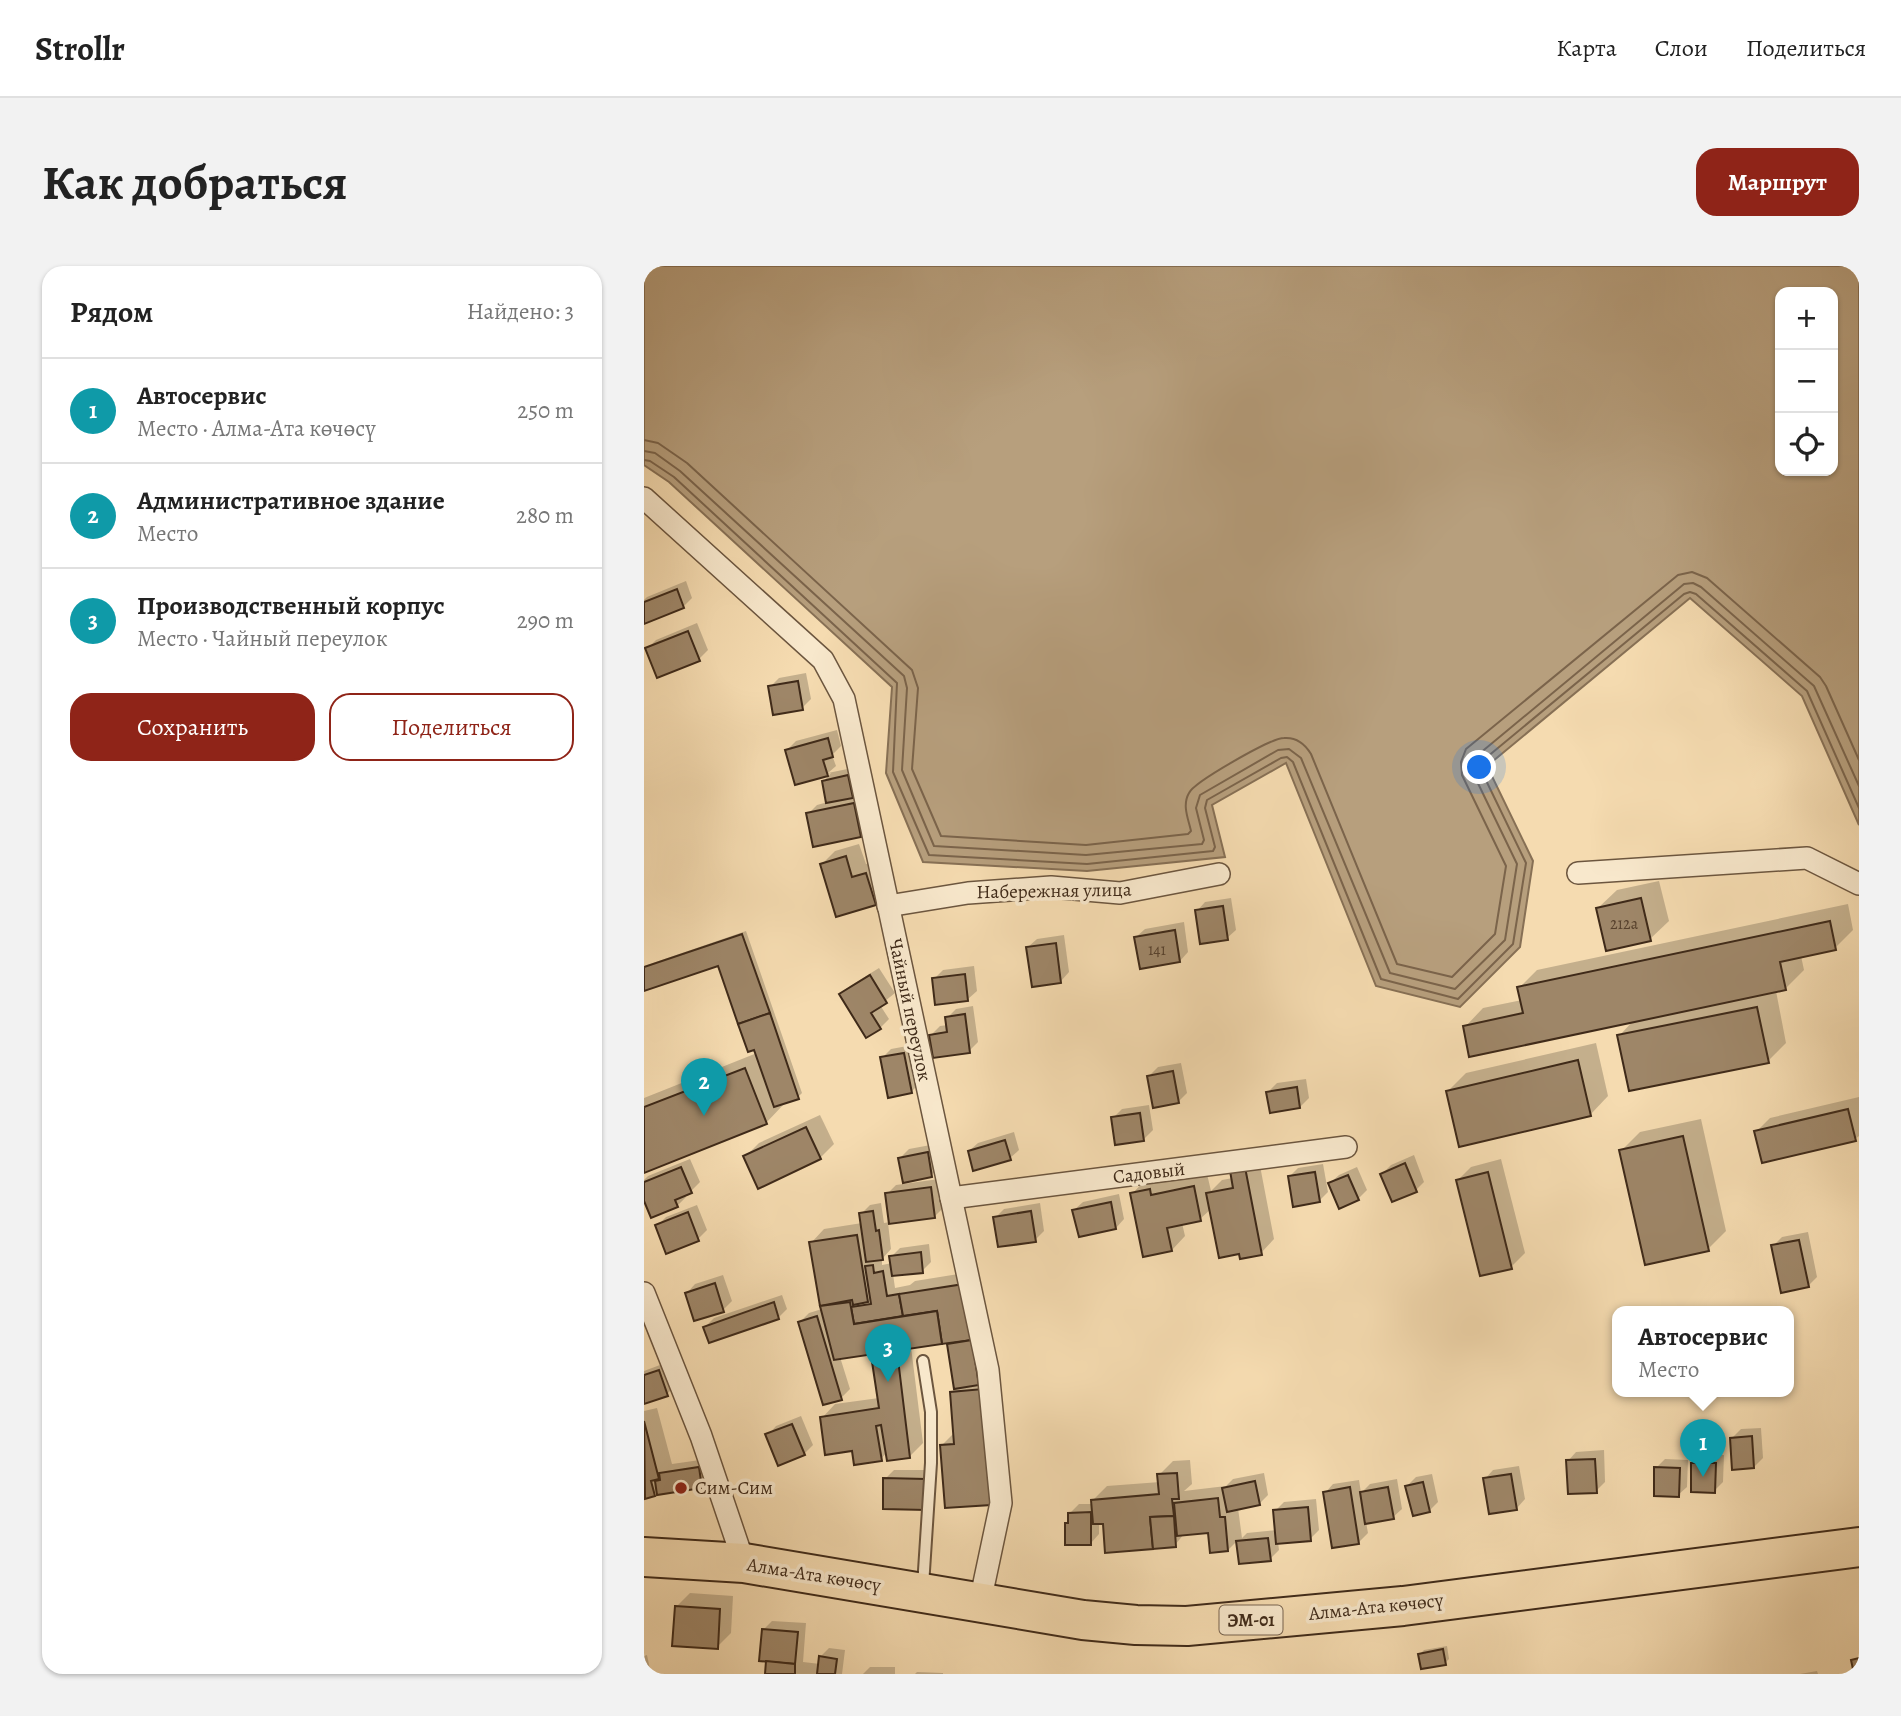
<!DOCTYPE html>
<html lang="ru">
<meta charset="utf-8">
<style>
:root{--surface:#fff;--page:#f2f2f2;--text:#222;--muted:#767676;--line:#e0e0e0;--accent:#8f2418}
body{margin:0;font-family:Alegreya,serif;background:var(--page);color:var(--text)}
.controls{position:absolute;right:21px;top:21px;display:grid;overflow:hidden;border-radius:14px;box-shadow:0 2px 5px #0004}
.controls button{width:63px;height:63px;display:grid;place-items:center;padding:0;border:0;border-bottom:2px solid var(--line);background:var(--surface);color:var(--text);font:35px sans-serif}
.you{position:absolute;left:836px;top:502px;width:24px;height:24px;margin:-18px;border:5px solid #fff;border-radius:50%;background:#1a73e8;box-shadow:0 0 0 10px #1a73e833}
.badge{display:grid;place-items:center;width:46px;height:46px;border-radius:50%;background:var(--accent);color:#fff;font-size:23px;font-weight:700}
.pin{position:absolute;translate:-50% -58px;filter:drop-shadow(0 2px 4px #0008)}
.pin::after{content:'';position:absolute;top:37px;width:24px;height:21px;background:inherit;clip-path:polygon(0 0,100% 0,50% 100%)}
.popup{position:absolute;left:968px;top:1040px;width:182px;height:91px;box-sizing:border-box;display:grid;place-content:center;border-radius:14px;background:var(--surface);filter:drop-shadow(0 2px 5px #0005);font-size:23px;white-space:nowrap;color:var(--muted)}
.popup b{font-size:26px;color:var(--text)}
.popup::after{content:'';position:absolute;left:50%;top:100%;margin-left:-14px;border:14px solid transparent;border-top-color:var(--surface)}
.list{margin:0;padding:0;list-style:none}
h2{display:flex;justify-content:space-between;align-items:center;height:91px;margin:0;padding:0 28px;font-size:30px}
h2 small{font-size:23px;font-weight:400;color:var(--muted)}
.list li{display:grid;grid-template-columns:46px 1fr auto;gap:21px;align-items:center;box-sizing:border-box;height:105px;padding:0 28px;border-top:2px solid var(--line)}
.list b{display:block;font-size:26px;white-space:nowrap}
.list p{margin:0;font-size:23px;white-space:nowrap;color:var(--muted)}
.list em{font-size:23px;font-style:normal;color:var(--muted)}
.actions{display:flex;gap:14px;padding:21px 28px}
.actions a{flex:1;padding:16px 0;border:2px solid var(--accent);border-radius:21px;text-align:center;font-size:24px;color:var(--accent)}
.actions .main{background:var(--accent);color:#fff}
.icon{flex:none;width:38px;height:38px;fill:none;stroke:currentColor;stroke-width:2;stroke-linecap:round;stroke-linejoin:round}
.map{position:relative;flex:none;width:1215px;height:1408px;overflow:hidden;border-radius:21px}
header{display:flex;align-items:center;gap:42px;box-sizing:border-box;height:98px;padding:0 35px;background:var(--surface);border-bottom:2px solid var(--line)}
header strong{font-size:33px}
nav{display:flex;gap:38px;margin-inline-start:auto;font-size:24px}
.intro{display:flex;align-items:center;justify-content:space-between;box-sizing:border-box;height:168px;padding:0 42px}
h1{margin:0;font-size:49px}
.button{padding:18px 32px;border-radius:21px;background:var(--accent);color:#fff;font-size:24px;font-weight:700}
main{display:flex;gap:42px;padding:0 42px}
aside{flex:1;background:var(--surface);border-radius:21px;box-shadow:0 2px 5px #0004}
.map>svg:first-child{display:block}
.water{fill:#b79f7d;stroke:#877055;stroke-width:2;fill-rule:evenodd}
.shadow{fill:#0003}
.lines{fill:none;stroke-linecap:round;stroke-linejoin:round}
.shore{stroke:#7b644b;stroke-width:2}
.building{fill:#9e8668;stroke:#3f2a19;stroke-width:2}
.lane-casing{stroke:#6c563f;stroke-width:14}
.street-casing{stroke:#6c563f;stroke-width:24}
.highway-casing{stroke:#3f2a19;stroke-width:42}
.lane{stroke:#f8e8cc;stroke-width:10}
.street{stroke:#f8e8cc;stroke-width:21}
.highway{stroke:#f5dbb0;stroke-width:38}
.poi-dot{fill:#8f2418;stroke:#f8e8cc;stroke-width:2.5}
.labels{text-anchor:middle;dominant-baseline:central;stroke-width:7;stroke-linejoin:round;paint-order:stroke}
.number-label{font-size:16px;fill:#57412d}
.shield{fill:#f8e8cc;stroke:#76634f;stroke-width:2}
.shield-label{font-size:18px;font-weight:bold;fill:#3f2a19}
.street-label{font-size:19px;fill:#3f2a19;stroke:#f8e8cc}
.poi-label{font-size:19px;fill:#3f2a19;stroke:#f8e8cc;text-anchor:start}
</style>
<header>
<strong>Strollr</strong>
<nav><a>Карта</a><a>Слои</a><a>Поделиться</a></nav>
</header>
<div class="intro"><h1>Как добраться</h1><a class="button">Маршрут</a></div>
<main>
<aside>
<h2>Рядом<small>Найдено: 3</small></h2>
<ul class="list">
<li><span class="badge" style="background:#0f9aa8">1</span><div><b>Автосервис</b><p>Место · Алма-Ата көчөсү</p></div><em>250 m</em></li>
<li><span class="badge" style="background:#0f9aa8">2</span><div><b>Административное здание</b><p>Место</p></div><em>280 m</em></li>
<li><span class="badge" style="background:#0f9aa8">3</span><div><b>Производственный корпус</b><p>Место · Чайный переулок</p></div><em>290 m</em></li>
</ul>
<div class="actions"><a class="main">Сохранить</a><a>Поделиться</a></div>
</aside>
<div class="map">
<svg width="1215" height="1408" viewBox="0 0 1215 1408">
<rect width="100%" height="100%" fill="#f5dbb0"/>
<filter id="stains"><feTurbulence type="fractalNoise" baseFrequency=".00286" numOctaves="4"/><feColorMatrix values="0 0 0 0 .2 0 0 0 0 .09 0 0 0 0 .02 0 0 0 .5 -.17"/></filter>
<radialGradient id="worn" r=".72"><stop offset=".6" stop-color="#630" stop-opacity="0"/><stop offset="1" stop-color="#630" stop-opacity=".3"/></radialGradient>
<path class="water" d="M0 0H1215V559L1158 430 1046 332 843 500 889 595 876 681 816 741 732 720 642 497 568 539 581 591 443 605 279 596 242 507 248 421 25 216 0 199ZM1136 26H1189V205H1136Z"/>
<g class="shadow">
<polygon points="42,315 48,332 39,341 0,356 0,334 3,331"/>
<polygon points="53,357 64,384 55,393 3,383 12,374"/>
<polygon points="162,407 167,433 158,442 126,421 135,412"/>
<polygon points="193,464 197,480 188,489 192,500 184,507 213,501 217,521 207,532 219,529 225,561 216,570 164,548 173,539 184,536 180,515 187,507 152,517 143,484 152,475"/>
<polygon points="215,578 222,598 236,594 245,624 231,638 178,598 191,585"/>
<polygon points="1015,615 1025,655 1006,673 954,642 973,624"/>
<polygon points="587,632 592,664 583,672 553,645 561,636"/>
<polygon points="1204,638 1209,664 1191,682 1157,690 1160,704 1142,722 1132,725 1142,777 1124,795 975,770 990,754 821,761 839,742 878,734 875,722 893,704"/>
<polygon points="540,656 544,686 536,695 492,671 501,663"/>
<polygon points="102,665 158,827 154,831 140,836 140,838 122,857 0,905 0,832 113,787 75,697 0,723 0,700"/>
<polygon points="420,669 425,706 417,715 384,681 393,673"/>
<polygon points="330,700 333,725 324,733 290,713 299,704"/>
<polygon points="235,702 251,727 236,739 245,753 236,762 197,728 206,720"/>
<polygon points="329,740 334,776 325,785 287,769 296,760 304,759 303,752 312,743"/>
<polygon points="952,777 964,830 946,849 804,825 822,807"/>
<polygon points="269,779 276,817 267,826 238,792 247,783"/>
<polygon points="537,797 543,827 534,836 505,810 514,801"/>
<polygon points="662,813 665,832 656,841 624,826 633,817"/>
<polygon points="1215,831 1215,870 1211,873 1112,866 1126,852"/>
<polygon points="505,839 509,864 500,873 469,852 478,843"/>
<polygon points="176,849 190,878 176,892 101,891 115,877"/>
<polygon points="1057,853 1082,965 1064,983 977,885 996,866"/>
<polygon points="370,866 375,884 366,892 325,885 334,877"/>
<polygon points="292,878 296,901 287,909 256,892 265,883"/>
<polygon points="613,884 630,973 617,987 567,943 556,953 538,957 541,970 528,984 488,928 501,914 520,910 521,916 563,908 567,925 578,914 589,912"/>
<polygon points="770,889 780,916 772,924 738,908 747,899"/>
<polygon points="46,893 56,916 47,925 40,928 42,931 33,940 0,930 0,914 4,910"/>
<polygon points="857,893 881,987 867,1001 814,914 827,901"/>
<polygon points="679,898 684,926 675,935 645,911 654,902"/>
<polygon points="713,901 723,924 714,933 686,917 695,909"/>
<polygon points="295,913 299,942 290,951 244,957 247,983 238,993 238,999 248,997 247,991 256,982 285,978 287,996 278,1005 249,1008 251,1022 266,1019 271,1015 333,1005 360,1223 298,1179 311,1166 308,1126 312,1122 305,1076 267,1081 279,1177 265,1191 243,1186 237,1193 209,1183 178,1152 191,1138 235,1132 228,1087 196,1091 206,1123 197,1132 156,1056 165,1047 178,1043 167,977 180,963 218,957 217,948 226,939 237,937 240,957 246,956 243,928 252,919"/>
<polygon points="475,928 480,953 472,962 430,944 439,936"/>
<polygon points="396,937 400,965 391,974 351,952 360,943"/>
<polygon points="53,939 63,964 54,973 13,960 22,951"/>
<polygon points="1164,966 1173,1011 1164,1020 1129,980 1138,971"/>
<polygon points="79,1009 88,1035 79,1044 43,1027 51,1018"/>
<polygon points="138,1029 143,1043 135,1051 61,1061 70,1052"/>
<polygon points="24,1096 32,1119 23,1128 0,1136 0,1105"/>
<polygon points="13,1142 28,1198 63,1193 66,1212 57,1221 14,1224 10,1229 2,1231 0,1223 0,1145"/>
<polygon points="157,1150 169,1179 160,1188 124,1169 132,1160"/>
<polygon points="1117,1162 1119,1192 1110,1201 1088,1172 1097,1163"/>
<polygon points="960,1184 961,1216 952,1225 924,1195 932,1186"/>
<polygon points="1058,1188 1080,1189 1079,1216 1070,1225 1049,1197"/>
<polygon points="1021,1193 1044,1194 1043,1221 1034,1229 1012,1202"/>
<polygon points="546,1194 548,1218 540,1225 582,1220 589,1213 620,1207 624,1229 615,1238 594,1242 598,1272 603,1267 633,1264 631,1245 640,1236 672,1233 675,1264 666,1273 634,1276 635,1284 626,1293 596,1296 594,1274 584,1284 566,1265 540,1268 531,1279 455,1256 455,1268 447,1277 423,1257 426,1254 426,1247 435,1238 449,1238 449,1234 463,1220 516,1216 515,1209 529,1195"/>
<polygon points="875,1200 881,1233 873,1242 841,1213 849,1204"/>
<polygon points="250,1204 290,1204 281,1242 241,1213"/>
<polygon points="788,1208 794,1236 786,1244 763,1220 772,1211"/>
<polygon points="753,1213 758,1243 749,1251 722,1256 724,1267 715,1276 681,1227 689,1218 715,1214 717,1227 726,1218"/>
<polygon points="46,1327 89,1330 87,1367 73,1381 32,1341"/>
<polygon points="128,1355 162,1357 159,1396 176,1398 176,1391 185,1382 201,1384 198,1408 123,1408 124,1394 119,1364"/>
<polygon points="803,1380 805,1393 801,1397 776,1388 780,1384"/>
<polygon points="3,1389 7,1408 0,1408 0,1390"/>
<polygon points="226,1401 251,1401 251,1408 219,1408"/>
<polygon points="1173,1405 1174,1408 1156,1408"/>
<polygon points="273,1406 299,1407 299,1408 271,1408"/>
</g>
<g class="lines">
<g class="shore">
<path d="M0 174 14 177 43 197 268 404 274 422 268 503 297 570 442 579 544 568 547 565C544 552 538 539 545 527 550 516 627 472 640 472 652 471 661 478 667 488L753 698 808 711 851 668 862 600 818 509 817 496 822 483 1034 309 1048 306 1063 312 1176 411 1182 420 1215 494"/>
<polyline points="0,185 11,187 36,205 260,410 263,422 258,504 290,580 442,589 558,578 560,574 552,542 556,529 634,484 645,483 657,492 746,707 811,723 861,674 873,598 829,507 829,493 1040,318 1049,317 1057,321 1170,420 1215,520"/>
<polyline points="0,194 6,195 30,211 253,417 249,506 285,589 443,598 569,585 571,581 561,542 563,534 637,492 643,491 649,496 737,713 814,733 869,678 882,597 837,504 837,496 1040,328 1046,326 1052,328 1163,425 1215,542"/>
</g>
</g>
<g class="building">
<polygon points="33,323 40,342 0,358 0,336"/>
<polygon points="44,365 56,395 13,412 1,382"/>
<polygon points="154,415 159,444 129,449 124,420"/>
<polygon points="184,472 189,491 179,494 184,510 151,519 141,484"/>
<polygon points="204,509 209,532 182,537 178,515"/>
<polygon points="210,537 217,571 169,581 162,547"/>
<polygon points="202,590 208,611 222,607 232,639 192,651 176,598"/>
<polygon points="997,632 1007,675 962,685 952,642"/>
<polygon points="579,640 584,674 556,678 551,644"/>
<polygon points="1186,655 1192,684 1136,696 1142,724 825,791 819,760 879,747 873,721"/>
<polygon points="531,664 536,696 496,703 490,671"/>
<polygon points="98,668 126,747 94,758 74,700 0,725 0,701"/>
<polygon points="412,677 417,717 388,721 382,681"/>
<polygon points="321,708 324,735 291,739 288,712"/>
<polygon points="226,709 243,737 227,747 237,763 222,772 195,728"/>
<polygon points="1113,741 1125,797 985,825 973,769"/>
<polygon points="126,747 155,833 130,841 110,784 104,786 94,758"/>
<polygon points="321,748 326,787 289,792 285,769 303,766 301,751"/>
<polygon points="260,787 268,827 244,832 236,791"/>
<polygon points="934,794 947,850 815,881 802,825"/>
<polygon points="101,802 123,858 0,907 0,841"/>
<polygon points="529,805 535,837 509,842 503,810"/>
<polygon points="653,821 656,842 626,847 622,826"/>
<polygon points="1204,843 1212,875 1118,897 1110,865"/>
<polygon points="496,847 500,875 471,879 467,851"/>
<polygon points="162,861 177,893 114,923 99,890"/>
<polygon points="1039,870 1065,985 1001,999 975,884"/>
<polygon points="361,874 367,894 329,905 324,885"/>
<polygon points="284,886 288,911 259,917 254,892"/>
<polygon points="600,896 618,989 596,993 595,988 575,992 562,927 589,922 585,899"/>
<polygon points="761,897 773,926 748,936 736,908"/>
<polygon points="37,901 48,927 31,934 34,941 7,952 0,935 0,916"/>
<polygon points="671,906 676,936 649,941 644,910"/>
<polygon points="844,906 868,1003 836,1010 812,914"/>
<polygon points="704,909 715,934 695,943 684,917"/>
<polygon points="550,920 557,955 523,962 528,985 499,991 486,927 506,923 507,929"/>
<polygon points="287,921 291,952 245,958 241,927"/>
<polygon points="467,936 472,963 435,971 428,944"/>
<polygon points="229,945 232,965 235,964 239,994 222,996 215,947"/>
<polygon points="387,945 392,976 354,981 349,951"/>
<polygon points="44,946 55,975 22,988 11,959"/>
<polygon points="213,969 224,1036 209,1039 208,1034 176,1040 165,976"/>
<polygon points="1155,974 1165,1021 1137,1027 1127,979"/>
<polygon points="277,986 279,1007 248,1010 245,990"/>
<polygon points="229,999 230,1007 239,1005 243,1030 255,1028 259,1050 210,1058 207,1041 227,1038 221,1000"/>
<polygon points="71,1017 80,1046 50,1055 41,1027"/>
<polygon points="320,1018 328,1074 298,1078 293,1045 259,1050 255,1028"/>
<polygon points="130,1036 135,1053 65,1077 59,1061"/>
<polygon points="206,1036 210,1058 293,1045 298,1078 190,1094 176,1040"/>
<polygon points="173,1050 198,1134 179,1139 154,1056"/>
<polygon points="328,1074 335,1119 310,1123 303,1078"/>
<polygon points="253,1085 266,1192 243,1195 237,1159 232,1160 238,1195 210,1199 208,1185 181,1189 176,1151 235,1142 227,1089"/>
<polygon points="15,1104 24,1130 0,1138 0,1109"/>
<polygon points="339,1123 347,1239 301,1242 296,1179 310,1178 306,1126"/>
<polygon points="0,1155 15,1213 7,1215 11,1230 1,1233"/>
<polygon points="148,1158 161,1189 134,1200 121,1168"/>
<polygon points="1108,1170 1110,1202 1088,1204 1086,1172"/>
<polygon points="951,1193 953,1227 924,1228 922,1194"/>
<polygon points="1047,1197 1072,1197 1071,1227 1047,1226"/>
<polygon points="55,1201 58,1222 13,1229 11,1215 16,1214 15,1207"/>
<polygon points="1010,1201 1036,1202 1035,1231 1010,1230"/>
<polygon points="533,1207 535,1233 528,1233 530,1250 506,1251 509,1283 461,1287 459,1258 449,1258 447,1234 515,1228 513,1208"/>
<polygon points="867,1208 873,1244 845,1248 839,1212"/>
<polygon points="239,1212 282,1213 282,1244 239,1243"/>
<polygon points="611,1215 616,1239 583,1246 578,1222"/>
<polygon points="779,1216 786,1246 769,1250 761,1220"/>
<polygon points="706,1221 715,1278 688,1282 679,1226"/>
<polygon points="744,1221 750,1253 721,1258 716,1226"/>
<polygon points="574,1232 576,1251 581,1251 584,1285 566,1287 564,1267 533,1270 530,1237"/>
<polygon points="664,1241 667,1275 632,1278 629,1244"/>
<polygon points="447,1246 447,1279 421,1279 421,1257 424,1257 424,1247"/>
<polygon points="530,1250 532,1281 509,1283 506,1251"/>
<polygon points="624,1272 627,1295 595,1298 592,1275"/>
<polygon points="31,1340 76,1343 74,1383 28,1380"/>
<polygon points="118,1363 154,1366 151,1398 115,1395"/>
<polygon points="799,1383 802,1399 777,1403 774,1388"/>
<polygon points="175,1390 193,1393 191,1408 173,1408"/>
<polygon points="1215,1392 1215,1408 1210,1408 1207,1394"/>
<polygon points="122,1395 151,1398 151,1408 121,1408"/>
</g>
<g class="lines">
<g class="lane-casing">
<polyline id="lane" points="279,1320 287,1197 287,1146 279,1095"/>
</g>
<g class="street-casing">
<g id="street">
<polyline points="0,232 179,394 200,433 344,1104 357,1237 336,1336"/>
<polyline points="934,607 1163,592 1215,618"/>
<polyline points="244,640 324,627 407,621 476,627 575,608"/>
<polyline points="307,932 702,881"/>
<polyline points="0,1027 57,1170 100,1297"/>
</g>
</g>
<g class="highway-casing">
<polyline id="highway" points="0,1291 100,1297 439,1354 492,1359 543,1360 759,1340 1215,1281"/>
</g>
<use href="#lane" class="lane"/>
<use href="#street" class="street"/>
<use href="#highway" class="highway"/>
</g>
<circle class="poi-dot" cx="37" cy="1222" r="7"/>
<g class="labels">
<g class="number-label">
<text x="980" y="658">212а</text>
<text x="513" y="684">141</text>
</g>
<rect class="shield" x="575.5" y="1339.5" width="63" height="29" rx="5"/>
<g class="shield-label">
<text x="607" y="1354">ЭМ-01</text>
</g>
<g class="street-label">
<text transform="translate(410 625) rotate(-1)">Набережная улица</text>
<text transform="translate(266 744) rotate(78)">Чайный переулок</text>
<text transform="translate(505 907) rotate(-7)">Садовый</text>
<text transform="translate(170 1309) rotate(9)">Алма-Ата көчөсү</text>
<text transform="translate(732 1341) rotate(-6)">Алма-Ата көчөсү</text>
</g>
<g class="poi-label">
<text x="51" y="1222">Сим-Сим</text>
</g>
</g>
<rect width="100%" height="100%" filter="url(#stains)"/>
<rect width="100%" height="100%" fill="url(#worn)"/>
</svg>
<div class="controls">
<button>+</button>
<button>−</button>
<button><svg class="icon" aria-label="locate" viewBox="0 0 24 24"><circle cx="12" cy="12" r="6"/><path d="M12 2v4M12 18v4M2 12h4M18 12h4"/></svg></button>
</div>
<div class="you"></div>
<div class="pin badge" style="left:1059px;top:1211px;background:#0f9aa8">1</div>
<div class="popup"><b>Автосервис</b>Место</div>
<div class="pin badge" style="left:60px;top:850px;background:#0f9aa8">2</div>
<div class="pin badge" style="left:244px;top:1116px;background:#0f9aa8">3</div>
</div>
</main>
